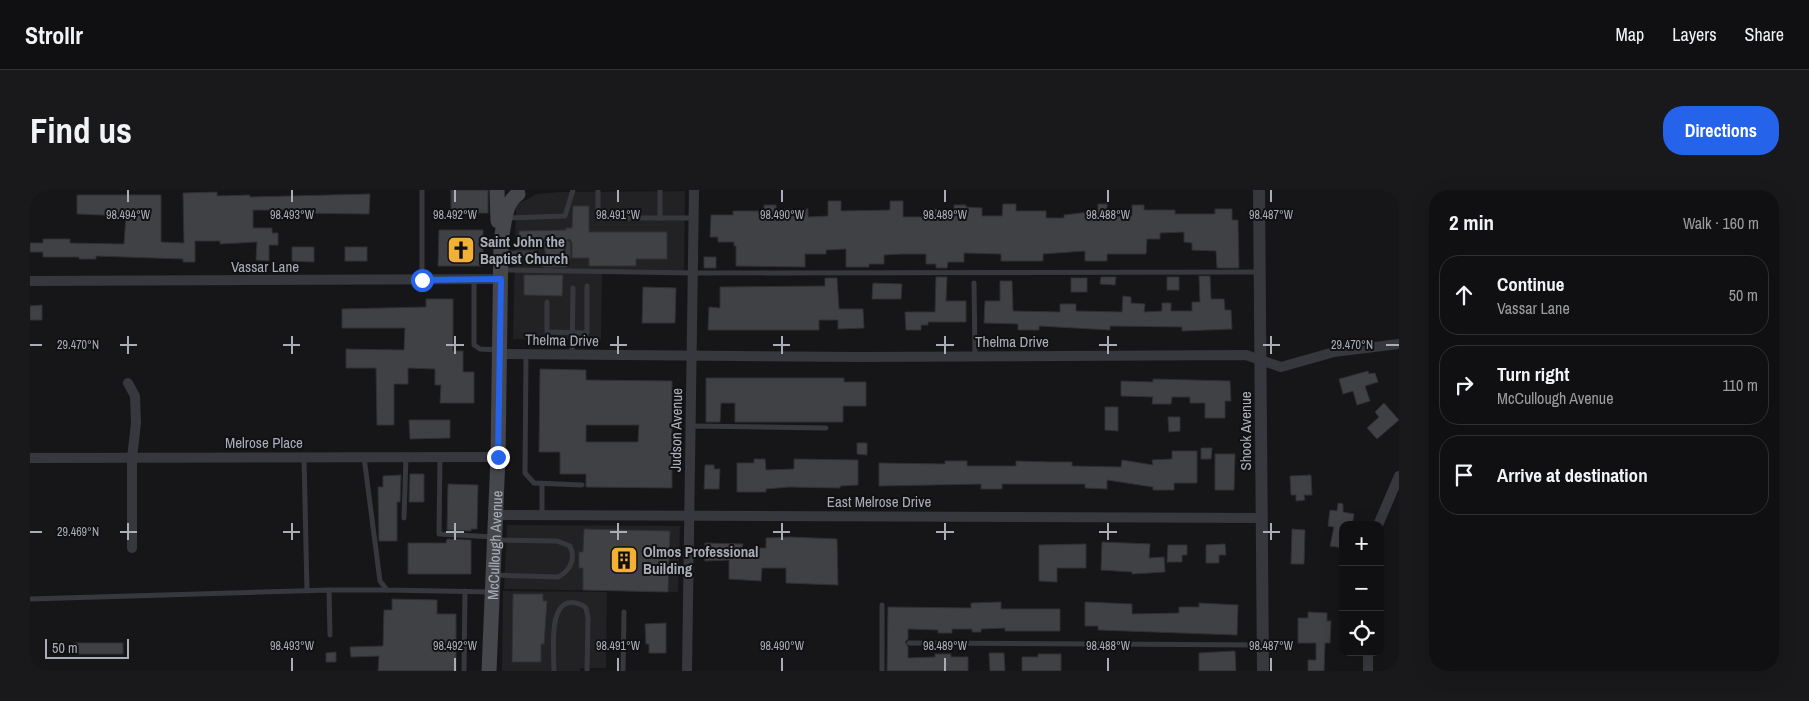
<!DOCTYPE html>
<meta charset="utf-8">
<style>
:root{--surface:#101012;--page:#19191b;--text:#f1f3f6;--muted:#9c9d9f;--line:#303032;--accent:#2563eb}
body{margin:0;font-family:"Archivo Narrow",sans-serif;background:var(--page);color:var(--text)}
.controls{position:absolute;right:15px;bottom:15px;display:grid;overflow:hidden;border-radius:10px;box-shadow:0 5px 20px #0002}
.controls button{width:45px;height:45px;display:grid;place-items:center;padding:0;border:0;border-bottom:1px solid var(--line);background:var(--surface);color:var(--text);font:25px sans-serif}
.scale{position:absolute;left:15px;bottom:12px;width:84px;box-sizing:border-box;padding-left:5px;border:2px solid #a8adb8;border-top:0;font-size:14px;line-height:18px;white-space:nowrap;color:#a8adb8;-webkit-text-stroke:4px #111113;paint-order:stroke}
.stop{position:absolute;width:15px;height:15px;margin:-11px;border:4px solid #2563eb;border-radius:50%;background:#fff}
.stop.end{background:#2563eb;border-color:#fff;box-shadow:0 1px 5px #0008}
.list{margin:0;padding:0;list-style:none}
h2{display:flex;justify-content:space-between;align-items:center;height:65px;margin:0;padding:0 20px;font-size:21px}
h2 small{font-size:16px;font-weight:400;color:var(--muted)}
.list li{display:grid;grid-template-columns:32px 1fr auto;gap:15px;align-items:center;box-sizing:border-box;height:80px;margin:0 10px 10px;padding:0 10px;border:1px solid var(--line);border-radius:20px}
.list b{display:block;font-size:19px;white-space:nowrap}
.list p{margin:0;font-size:16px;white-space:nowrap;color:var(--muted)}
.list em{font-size:16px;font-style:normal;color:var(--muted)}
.icon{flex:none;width:28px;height:28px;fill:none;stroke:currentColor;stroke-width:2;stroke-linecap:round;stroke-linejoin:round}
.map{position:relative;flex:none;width:1369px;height:481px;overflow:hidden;border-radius:20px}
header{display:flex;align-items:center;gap:30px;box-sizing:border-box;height:70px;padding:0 25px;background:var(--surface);border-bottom:1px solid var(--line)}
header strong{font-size:24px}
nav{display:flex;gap:28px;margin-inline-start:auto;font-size:18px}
.intro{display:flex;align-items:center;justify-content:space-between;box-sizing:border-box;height:120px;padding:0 30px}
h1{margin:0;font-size:35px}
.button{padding:12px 22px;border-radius:20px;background:var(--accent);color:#fff;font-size:18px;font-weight:700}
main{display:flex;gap:30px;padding:0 30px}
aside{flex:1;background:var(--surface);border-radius:20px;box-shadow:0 5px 20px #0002}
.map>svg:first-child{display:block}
.built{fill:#222225}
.building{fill:#404145;stroke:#303034;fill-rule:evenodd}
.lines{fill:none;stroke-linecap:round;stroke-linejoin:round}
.service{stroke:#37383d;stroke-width:5}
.minor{stroke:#37383d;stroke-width:10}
.tertiary{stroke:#37383d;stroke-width:12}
.secondary{stroke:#45474d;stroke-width:15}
.route{stroke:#2563eb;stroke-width:6}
.ticks{fill:none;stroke:#a8adb8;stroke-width:2}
.labels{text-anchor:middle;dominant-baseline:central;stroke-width:4;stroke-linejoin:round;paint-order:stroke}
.poi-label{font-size:15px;font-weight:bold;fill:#a8adb8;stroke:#111113;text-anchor:start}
.street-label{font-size:15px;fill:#a8adb8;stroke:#111113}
.ticks-label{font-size:12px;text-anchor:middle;fill:#a8adb8;stroke:#111113;stroke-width:4;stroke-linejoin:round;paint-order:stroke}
</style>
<header>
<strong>Strollr</strong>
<nav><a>Map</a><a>Layers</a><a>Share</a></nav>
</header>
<div class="intro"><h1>Find us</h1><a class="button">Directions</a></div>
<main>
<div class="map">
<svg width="1369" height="481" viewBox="0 0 1369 481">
<rect width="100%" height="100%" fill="#161618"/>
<g class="built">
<polygon points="655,1 654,84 572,84 571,150 483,149 486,15 507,4 530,2"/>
<polygon points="477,335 650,336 648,402 474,399"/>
<polygon points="473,401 577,402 576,478 550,478 550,481 472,481"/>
</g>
<g class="building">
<rect x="421" y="0" width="37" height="23"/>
<polygon points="187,2 187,6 220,5 220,7 340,4 339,24 262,23 262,20 223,20 223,38 242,38 242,43 248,43 248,55 239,55 239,71 226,70 227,52 190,54 190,51 165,51 165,72 153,72 153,69 66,66 66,69 49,69 49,67 13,67 13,62 0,62 0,53 13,53 13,49 40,49 40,53 94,54 96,26 47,24 47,5 131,5 131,52 154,53 153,3"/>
<polygon points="798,11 811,11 811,21 860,20 860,11 873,11 873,27 893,27 893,19 924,20 924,15 936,15 936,17 952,18 952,26 972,26 973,14 986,14 986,21 1016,21 1016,28 1034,28 1034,25 1068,21 1068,14 1077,14 1077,22 1080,22 1080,27 1102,26 1102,15 1114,15 1114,20 1145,20 1145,24 1185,24 1185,19 1202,19 1202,30 1208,30 1209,78 1187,78 1186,61 1162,60 1162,53 1154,52 1154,42 1130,43 1130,49 1117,49 1116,64 1077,64 1077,71 1055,71 1055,61 1013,64 1013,71 971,71 971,64 934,63 934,72 918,72 917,78 906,78 906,74 896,74 896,64 872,64 854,65 854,74 839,74 839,77 816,77 816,59 796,60 796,64 775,64 775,77 706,76 706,56 704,56 704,52 688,52 688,47 680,47 681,25 703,25 703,21 734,21 734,15 746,15 746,19 778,19 778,27 798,26"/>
<polygon points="543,16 559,16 559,42 637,42 637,69 606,69 606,76 559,76 559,68 542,68 542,53 540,49 534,51 532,71 516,71 514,50 489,51 489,41 536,40 536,38 542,38"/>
<polygon points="409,40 453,40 453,76 408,76"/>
<polygon points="262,57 284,57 284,72 262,71"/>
<rect x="315" y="57" width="22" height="14"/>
<rect x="674" y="67" width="12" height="11"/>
<polygon points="494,85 533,85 532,106 494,105"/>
<polygon points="1169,86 1180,86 1181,109 1194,109 1195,120 1201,120 1202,139 1152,141 1152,137 1080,136 1080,140 1009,136 1009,140 988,140 988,134 954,133 955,111 970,111 970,91 982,91 983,121 1030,122 1030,114 1046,114 1046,121 1092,122 1093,106 1101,107 1101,113 1115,114 1114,122 1132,121 1132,113 1141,113 1141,121 1162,121 1162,112 1170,112"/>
<polygon points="906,87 917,87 916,111 936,111 936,132 898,132 898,135 891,135 891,140 876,140 875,122 905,122"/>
<polygon points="1071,87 1086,87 1085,95 1070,94"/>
<rect x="1137" y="87" width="12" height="13"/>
<polygon points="795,88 807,88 809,119 833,119 834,138 808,139 808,130 789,130 789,140 678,140 679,117 690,118 690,97 795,96"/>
<rect x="1041" y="88" width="16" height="14"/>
<polygon points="843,93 872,94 871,109 842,109"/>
<polygon points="613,97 646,98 645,133 612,133"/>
<polygon points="396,109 423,109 423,161 433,161 433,182 444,182 444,213 410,213 411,195 405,195 405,179 378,178 378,194 364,194 364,235 347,235 346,178 316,178 316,159 374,160 375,138 312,138 312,119 396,117"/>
<polygon points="12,115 12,130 0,130 0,116"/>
<path d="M510 179 556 180V190L642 191V298L556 297V284H530V262H509ZM556 235H609L608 252H556Z"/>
<polygon points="1338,181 1339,184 1345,183 1348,192 1335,196 1340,211 1327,215 1323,201 1313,204 1309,189"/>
<polygon points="676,188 814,188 814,192 836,192 836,216 813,216 813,232 705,232 705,213 691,213 690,232 676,232"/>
<polygon points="1123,189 1200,191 1201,211 1195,211 1195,228 1175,228 1175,213 1160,213 1160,207 1142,207 1141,214 1122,214 1123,207 1091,206 1091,191 1123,192"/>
<polygon points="1354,213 1369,230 1347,249 1337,238 1349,227 1345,222"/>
<polygon points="1075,217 1088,217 1088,241 1075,240"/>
<polygon points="1138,227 1150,227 1150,241 1139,242"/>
<polygon points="379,230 420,230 420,248 380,249"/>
<polygon points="827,253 837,253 837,265 827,264"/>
<polygon points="1171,258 1182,258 1181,269 1171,269"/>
<polygon points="1142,261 1167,261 1167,293 1144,293 1144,300 1123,300 1123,297 1077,290 1077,299 1055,298 1055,294 972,294 972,299 951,299 951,294 849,296 849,273 915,274 915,271 937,271 937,276 986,276 986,271 1020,272 1042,272 1042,276 1091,277 1092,270 1123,275 1122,270 1142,269"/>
<polygon points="1185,264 1205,264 1204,300 1185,300"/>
<polygon points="724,269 735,269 736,280 764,279 764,269 828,270 828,295 810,296 810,298 759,297 736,299 736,302 707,302 707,273 724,273"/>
<polygon points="675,275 684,275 684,279 690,279 689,299 674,299"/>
<polygon points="380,284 394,284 394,312 379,312"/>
<polygon points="371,285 370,312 367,312 367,351 349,351 348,297 353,297 353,286"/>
<polygon points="1281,285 1282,305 1274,305 1275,310 1266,311 1266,305 1261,305 1260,286"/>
<polygon points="418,294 448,295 447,339 441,339 441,341 417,340"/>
<polygon points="1308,313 1313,314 1313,322 1324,324 1322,335 1313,335 1313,358 1300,356 1304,337 1298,336 1300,320 1307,321"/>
<polygon points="554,339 640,341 638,402 553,400 553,378 549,378 549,362 553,362"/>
<polygon points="1262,339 1275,340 1274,374 1261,374"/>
<polygon points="760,347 807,349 808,395 756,393 756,378 732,378 731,391 699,389 699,370 675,371 675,353 713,354 712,358 736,358 736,348"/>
<polygon points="417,349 441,350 441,384 378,384 378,353 416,353"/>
<polygon points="1072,352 1120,354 1119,368 1134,367 1135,382 1102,384 1102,382 1071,380"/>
<polygon points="1056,354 1056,378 1027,378 1027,392 1009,391 1009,355"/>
<polygon points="1195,354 1196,365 1189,365 1189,373 1176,373 1176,355"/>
<polygon points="1138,355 1157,355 1157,365 1152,365 1152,372 1137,372"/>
<polygon points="483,404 513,404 513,411 517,411 514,454 511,454 511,472 482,472"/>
<polygon points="362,409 407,410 407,424 426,424 426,481 348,481 349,466 321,467 320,457 353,456 354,420 362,420"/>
<polygon points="971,412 971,419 1030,419 1030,441 975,441 975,438 951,439 951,442 942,442 942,439 922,439 922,443 908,443 908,440 878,439 878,449 875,452 878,457 878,468 905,467 905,464 921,464 921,467 938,467 938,481 857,481 858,417 941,418 941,413"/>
<polygon points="1055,412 1102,414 1102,424 1149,423 1149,417 1169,417 1169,413 1208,415 1207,445 1068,440 1068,436 1055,436"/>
<polygon points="1278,422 1297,423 1297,431 1301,431 1300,453 1295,453 1294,481 1278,481 1278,470 1286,470 1286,453 1268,453 1268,428 1278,428"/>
<polygon points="636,433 636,463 619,463 619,454 616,454 615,434"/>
<rect x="44" y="453" width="49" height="11"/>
<polygon points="1205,461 1206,481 1169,481 1169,463"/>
<polygon points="306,462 306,472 296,472 296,463"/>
<polygon points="959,463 974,463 975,481 960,481"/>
<polygon points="1008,464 1031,464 1031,481 992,481 992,467 1008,467"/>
</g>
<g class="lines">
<g class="service">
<polyline points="392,0 392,89"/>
<polyline points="568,0 568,28 630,28 630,0"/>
<polyline points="476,28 535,26 543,0"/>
<polyline points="630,28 664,28"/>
<polyline points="472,63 505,63 514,75 535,75 538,68 538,53"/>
<polyline points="473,80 663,83 1230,82"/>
<polyline points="444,90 444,155 450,159 469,160"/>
<polyline points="944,93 945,166"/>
<polyline points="517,112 517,142 557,143 557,96"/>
<polyline points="542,164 543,98"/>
<polyline points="496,165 495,283 504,293 552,295"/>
<polyline points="661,236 796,238"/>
<polyline points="410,266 409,344 464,347"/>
<polyline points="274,267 277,401"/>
<polyline points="334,267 350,391 357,400 462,402"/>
<polyline points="512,325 512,295"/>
<polyline points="374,328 376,266"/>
<path d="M466 385 528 387C540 381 546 369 540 356L527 351 467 350"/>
<polyline points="299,400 357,400"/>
<polyline points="0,409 299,400 300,445"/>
<polyline points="852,415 852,481"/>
<polyline points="879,453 1232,455"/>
<polyline points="434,481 435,401"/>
<path d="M524 481C524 462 516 399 552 415L556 418 558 428 557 481"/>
<polyline points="593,481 594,422"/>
</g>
<g class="minor">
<polyline points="0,91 471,89"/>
<polyline points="471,164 828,167 1216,165 1251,177 1304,162 1369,154"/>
<polyline points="98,193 105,206 106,233 102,268 102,358"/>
<polyline points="0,268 468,267"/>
<polyline points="466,325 1231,328"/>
<polyline points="1348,335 1369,286"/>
<polyline points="1338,462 1338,481"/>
<polyline points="657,481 664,0"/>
</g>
<polyline class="tertiary" points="1229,0 1233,481"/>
<g class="secondary">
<polyline points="467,0 468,31"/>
<path id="s1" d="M459 481 468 267 471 49C475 33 474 14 488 4"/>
</g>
</g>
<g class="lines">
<polyline class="route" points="392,90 471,89 468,267"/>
</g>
<path class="ticks" d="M98 0V12M262 0V12M425 0V12M588 0V12M752 0V12M915 0V12M1078 0V12M1241 0V12M98 146V164M262 146V164M425 146V164M588 146V164M752 146V164M915 146V164M1078 146V164M1241 146V164M0 155H12M90 155H107M253 155H270M416 155H434M580 155H597M743 155H760M906 155H924M1069 155H1087M1233 155H1250M1356 155H1369M98 333V350M262 333V350M425 333V350M588 333V350M752 333V350M915 333V350M1078 333V350M1241 333V350M0 342H12M90 342H107M253 342H270M416 342H434M580 342H597M743 342H760M906 342H924M1069 342H1087M1233 342H1250M262 468V481M425 468V481M588 468V481M752 468V481M915 468V481M1078 468V481M1241 468V481"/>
<defs>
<g id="church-square" transform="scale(1.4375)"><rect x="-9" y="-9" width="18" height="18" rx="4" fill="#f2b134" stroke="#111113"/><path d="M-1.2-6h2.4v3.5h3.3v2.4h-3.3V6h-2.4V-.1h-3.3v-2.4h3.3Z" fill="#111"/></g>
<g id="building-square" transform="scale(1.4375)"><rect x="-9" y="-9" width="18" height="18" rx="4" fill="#f2b134" stroke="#111113"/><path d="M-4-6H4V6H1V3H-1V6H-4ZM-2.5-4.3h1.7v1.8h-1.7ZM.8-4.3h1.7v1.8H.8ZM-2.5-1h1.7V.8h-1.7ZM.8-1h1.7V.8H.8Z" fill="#111"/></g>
</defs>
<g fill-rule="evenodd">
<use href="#church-square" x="431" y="60"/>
<use href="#building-square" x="594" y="370"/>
</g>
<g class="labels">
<g class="poi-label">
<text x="450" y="51">Saint John the<tspan x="450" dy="17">Baptist Church</tspan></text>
<text x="613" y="361">Olmos Professional<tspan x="613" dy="17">Building</tspan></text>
</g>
<g class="street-label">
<text x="235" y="76">Vassar Lane</text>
<text transform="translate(532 150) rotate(1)">Thelma Drive</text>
<text x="982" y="151">Thelma Drive</text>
<text transform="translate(646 240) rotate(-89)">Judson Avenue</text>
<text transform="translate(1215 241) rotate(-90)">Shook Avenue</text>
<text x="234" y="252">Melrose Place</text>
<text x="849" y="311">East Melrose Drive</text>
<text stroke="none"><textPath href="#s1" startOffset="126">McCullough Avenue</textPath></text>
</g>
</g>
<g class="ticks-label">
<text x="98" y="29">98.494°W</text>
<text x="262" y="29">98.493°W</text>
<text x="425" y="29">98.492°W</text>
<text x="588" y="29">98.491°W</text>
<text x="752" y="29">98.490°W</text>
<text x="915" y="29">98.489°W</text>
<text x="1078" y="29">98.488°W</text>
<text x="1241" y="29">98.487°W</text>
<text x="48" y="159">29.470°N</text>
<text x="1322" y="159">29.470°N</text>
<text x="48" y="346">29.469°N</text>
<text x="262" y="460">98.493°W</text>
<text x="425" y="460">98.492°W</text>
<text x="588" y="460">98.491°W</text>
<text x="752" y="460">98.490°W</text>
<text x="915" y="460">98.489°W</text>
<text x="1078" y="460">98.488°W</text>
<text x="1241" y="460">98.487°W</text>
</g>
</svg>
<div class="controls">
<button>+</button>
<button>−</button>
<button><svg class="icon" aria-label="locate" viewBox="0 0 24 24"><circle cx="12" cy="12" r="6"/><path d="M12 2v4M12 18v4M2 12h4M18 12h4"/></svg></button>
</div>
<div class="scale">50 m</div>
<div class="stop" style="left:392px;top:90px"></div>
<div class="stop end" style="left:468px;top:267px"></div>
</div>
<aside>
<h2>2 min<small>Walk · 160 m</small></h2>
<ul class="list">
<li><svg class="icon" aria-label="ahead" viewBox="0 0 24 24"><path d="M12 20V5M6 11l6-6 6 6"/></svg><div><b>Continue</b><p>Vassar Lane</p></div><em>50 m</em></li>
<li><svg class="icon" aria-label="right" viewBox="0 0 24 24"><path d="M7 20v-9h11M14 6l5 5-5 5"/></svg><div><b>Turn right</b><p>McCullough Avenue</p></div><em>110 m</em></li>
<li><svg class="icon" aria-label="arrive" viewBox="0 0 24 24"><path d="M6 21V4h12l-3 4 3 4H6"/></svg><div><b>Arrive at destination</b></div></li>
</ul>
</aside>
</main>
